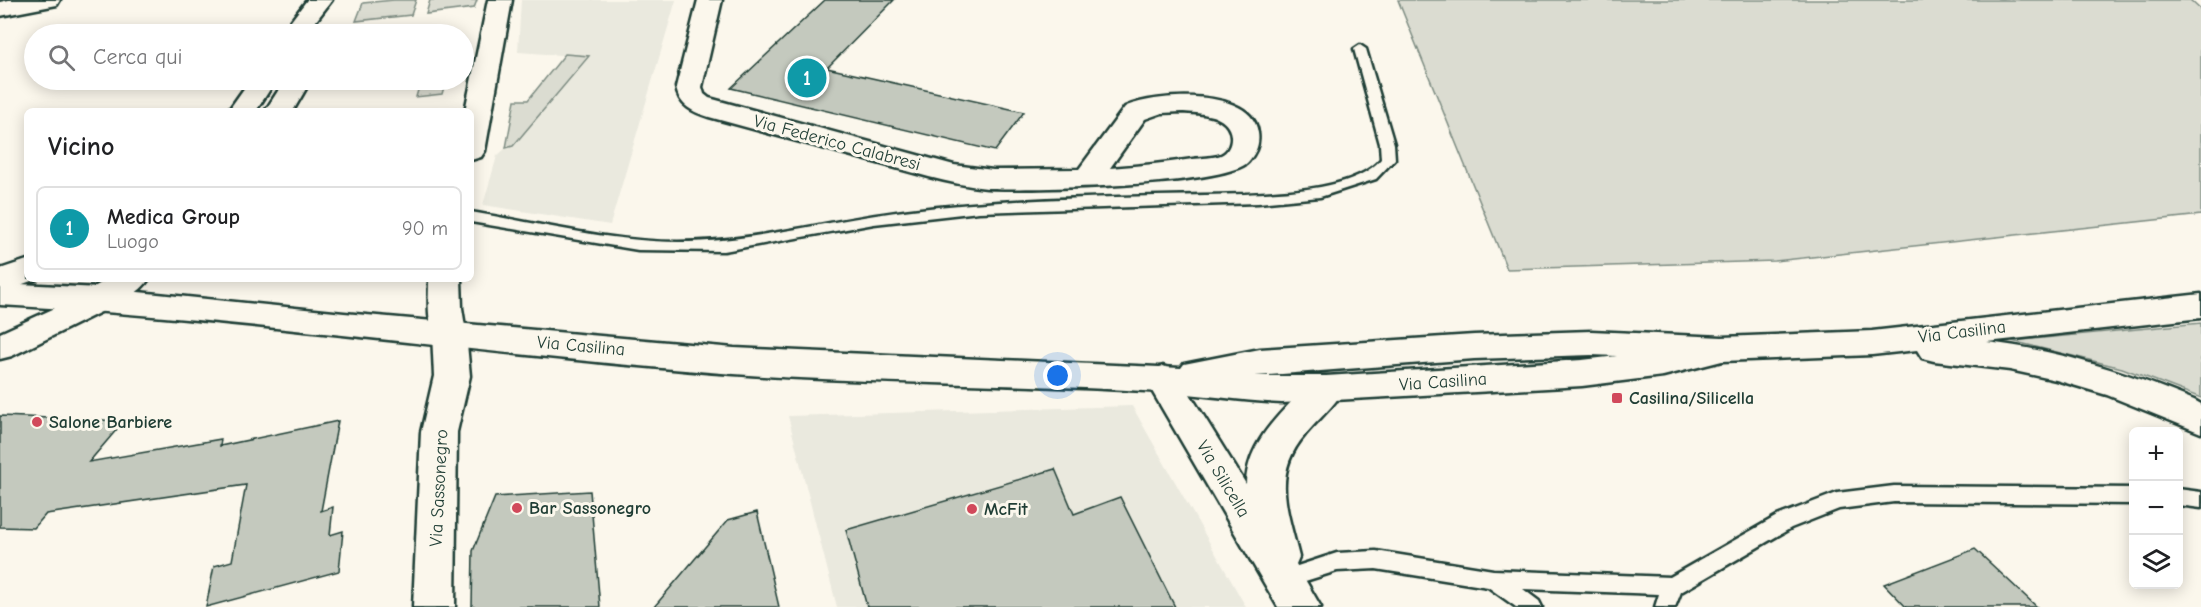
<!DOCTYPE html>
<html lang="it">
<meta charset="utf-8">
<style>
:root{--surface:#fff;--page:#f6f6f6;--text:#202124;--muted:#757577;--line:#e0e0e0;--accent:#d1495b}
body{margin:0;font-family:"Comic Neue",sans-serif;background:var(--page);color:var(--text)}
.controls{position:absolute;right:18px;bottom:18px;display:grid;overflow:hidden;border-radius:9px;box-shadow:0 3px 15px #0003}
.controls button{width:54px;height:54px;display:grid;place-items:center;padding:0;border:0;border-bottom:2px solid var(--line);background:var(--surface);color:var(--text);font:30px sans-serif}
.you{position:absolute;left:1058px;top:376px;width:21px;height:21px;margin:-15px;border:4px solid #fff;border-radius:50%;background:#1a73e8;box-shadow:0 0 0 9px #1a73e833}
.badge{display:grid;place-items:center;width:39px;height:39px;border-radius:50%;background:var(--accent);color:#fff;font-size:20px;font-weight:700}
.pin{position:absolute;translate:-50% -50%;border:3px solid #fff;box-shadow:0 2px 6px #0006}
.list{margin:0;padding:0;list-style:none}
h2{display:flex;justify-content:space-between;align-items:center;height:78px;margin:0;padding:0 24px;font-size:26px}
h2 small{font-size:20px;font-weight:400;color:var(--muted)}
.list li{display:grid;grid-template-columns:39px 1fr auto;gap:18px;align-items:center;box-sizing:border-box;height:84px;margin:0 12px 12px;padding:0 12px;border:2px solid var(--line);border-radius:9px}
.list b{display:block;font-size:22px;white-space:nowrap}
.list p{margin:0;font-size:20px;white-space:nowrap;color:var(--muted)}
.list em{font-size:20px;font-style:normal;color:var(--muted)}
.icon{flex:none;width:33px;height:33px;fill:none;stroke:currentColor;stroke-width:2;stroke-linecap:round;stroke-linejoin:round}
.map{position:relative;flex:none;width:2201px;height:607px;overflow:hidden}
.search{position:absolute;background:var(--surface);box-shadow:0 3px 15px #0003;left:24px;top:24px;width:450px;height:66px;display:flex;align-items:center;gap:15px;box-sizing:border-box;padding:0 21px;border-radius:33px;color:var(--muted);font-size:22px}
.panel{position:absolute;background:var(--surface);box-shadow:0 3px 15px #0003;left:24px;top:108px;width:450px;height:174px;border-radius:9px}
.map>svg:first-child{display:block}
.built{fill:#eae9de}
.green{fill:#dbdcd1;stroke:#7d8c82;stroke-width:1.5}
.building{fill:#c4c9be;stroke:#1f3d34;stroke-width:1.5}
.lines{fill:none;stroke-linecap:round;stroke-linejoin:round}
.service-casing{stroke:#1f3d34;stroke-width:5}
.minor-casing{stroke:#1f3d34;stroke-width:5}
.tertiary-casing{stroke:#1f3d34;stroke-width:5}
.secondary-casing{stroke:#1f3d34;stroke-width:5}
.service{fill:#fbf7ec;fill-rule:evenodd}
.minor{fill:#fbf7ec;fill-rule:evenodd}
.tertiary{fill:#fbf7ec;fill-rule:evenodd}
.secondary{fill:#fbf7ec;fill-rule:evenodd}
.poi-dot{fill:#d1495b;stroke:#fbf7ec;stroke-width:2}
.labels{text-anchor:middle;dominant-baseline:central;stroke-width:6;stroke-linejoin:round;paint-order:stroke}
.street-label{font-size:18px;fill:#1f3d34;stroke:#fbf7ec}
.poi-label{font-size:18px;font-weight:bold;fill:#1f3d34;stroke:#fbf7ec;text-anchor:start}
</style>
<div class="map">
<svg width="2201" height="607" viewBox="0 0 2201 607">
<rect width="100%" height="100%" fill="#fbf7ec"/>
<filter id="ink" filterUnits="userSpaceOnUse"><feTurbulence type="fractalNoise" baseFrequency=".0167" numOctaves="2"/><feDisplacementMap in="SourceGraphic" scale="12" xChannelSelector="R" yChannelSelector="G"/><feConvolveMatrix kernelMatrix="1 2 1 2 8 2 1 2 1" color-interpolation-filters="sRGB"/></filter>
<g filter="url(#ink)">
<g class="built">
<polygon points="521,0 676,0 610,225 483,205 497,156 506,148 513,146 588,57 518,52"/>
<polygon points="1132,406 1246,607 837,607 788,416"/>
</g>
<g class="green">
<polygon points="394,0 416,0 411,15 356,21 363,3"/>
<polygon points="430,0 477,0 474,8 426,14"/>
<polygon points="1398,0 2190,0 2201,10 2201,215 1775,261 1507,269"/>
<polygon points="565,54 589,56 513,146 506,148 515,100 528,100"/>
<polygon points="421,80 446,80 442,94 416,97"/>
<polygon points="2201,323 2201,398 2122,368 2012,341"/>
</g>
<g class="building">
<polygon points="825,0 894,0 827,68 1024,112 995,151 731,88"/>
<polygon points="0,416 124,421 89,462 221,439 220,446 338,421 321,511 333,507 330,535 343,531 339,571 206,607 214,566 232,561 246,485 46,514 34,528 0,527"/>
<polygon points="1055,469 1074,514 1120,497 1175,607 867,607 846,530"/>
<polygon points="590,491 600,607 472,607 473,551 495,497"/>
<polygon points="757,512 779,607 654,607 728,520"/>
<polygon points="1975,549 2037,607 1906,607 1884,584"/>
</g>
<g class="lines">
<g class="service-casing">
<g id="service">
<path d="M1360 45 1366 49 1394 144 1395 159 1376 179 1320 197 1258 203 979 212 874 224 724 251 638 250 471 222V212C537 223 611 242 678 242 756 242 833 219 912 210 1022 197 1134 197 1245 194 1283 192 1356 190 1381 159L1380 144 1354 49Z"/>
<polygon points="1894,486 2134,488 2134,504 1894,502 1839,509 1791,528 1681,592 1675,607 1655,607 1659,594 1523,589 1539,601 1542,607 1516,607 1488,587 1376,569 1337,571 1283,588 1276,585 1273,579 1276,573 1337,553 1376,551 1493,570 1670,577 1777,516 1837,493"/>
<polygon points="2178,489 2201,492 2201,508 2178,505"/>
</g>
</g>
<g class="minor-casing">
<g id="minor">
<polygon points="9,0 60,0 57,5 0,16 0,2"/>
<path d="M698 0H722L702 87 704 94 709 98 954 165 993 170 1079 169 1125 107C1155 93 1253 87 1258 133 1260 145 1255 154 1248 162 1226 186 1027 190 987 188 968 186 948 182 929 177L709 117C693 112 679 106 676 87ZM1181 112C1195 113 1220 113 1228 127 1234 136 1231 151 1221 155 1213 158 1202 158 1193 159 1166 163 1138 166 1110 168L1145 119 1162 113Z"/>
<polygon points="99,288 111,291 115,299 111,307 12,356 0,359 0,333"/>
<polygon points="449,321 461,324 466,333 470,376 457,432 455,607 413,607 421,432 434,376 432,333 437,324"/>
</g>
</g>
<g class="tertiary-casing">
<g id="tertiary">
<polygon points="307,0 332,0 306,34 281,34"/>
<polygon points="488,0 512,0 485,151 481,157 471,160 471,111 465,111"/>
<polygon points="250,80 276,80 256,111 228,111"/>
<polygon points="285,80 311,80 293,111 265,111"/>
<polygon points="27,260 27,279 37,279 0,292 0,269"/>
<path d="M108 279H149C141 292 117 307 101 310 97 310 92 308 87 307L83 299 87 291Z"/>
<path d="M429 279H461L462 308 466 333 461 342 449 345 437 342C426 323 429 300 429 279Z"/>
<path d="M1163 366 1175 370 1246 484C1247 447 1274 419 1299 394 1307 387 1314 377 1325 376 1329 376 1335 378 1339 380L1344 389C1334 407 1318 419 1305 435 1271 474 1288 512 1299 557L1296 564 1321 607H1278L1145 379 1151 370Z"/>
</g>
</g>
<g class="secondary-casing">
<path id="secondary" d="M0 283 99 288 344 313 734 348 1181 368 1184 364 1260 349 1474 335 1591 331 1722 337 1872 331 2201 294V318L1987 342C2059 350 2127 373 2194 400L2201 404V433L2107 395 2056 380 2010 370 1934 361 1922 358 1917 350 1872 355 1722 361 1663 376 1582 386 1282 403C1241 401 1201 394 1160 392 1018 383 875 384 734 374 489 356 245 318 0 305ZM1591 355 1617 356 1582 360 1326 376H1255L1474 359Z"/>
</g>
<use href="#service" class="service"/>
<use href="#minor" class="minor"/>
<use href="#tertiary" class="tertiary"/>
<use href="#secondary" class="secondary"/>
</g>
</g>
<g class="poi-dot">
<rect x="1611" y="392" width="12" height="12" rx="3"/>
<circle cx="37" cy="422" r="6"/>
<circle cx="517" cy="508" r="6"/>
<circle cx="972" cy="509" r="6"/>
</g>
<g class="labels">
<g class="street-label">
<text transform="translate(837 143) rotate(15)">Via Federico Calabresi</text>
<text transform="translate(1962 332) rotate(-7)">Via Casilina</text>
<text transform="translate(581 346) rotate(5)">Via Casilina</text>
<text transform="translate(1443 382) rotate(-4)">Via Casilina</text>
<text transform="translate(1223 479) rotate(59)">Via Silicella</text>
<text transform="translate(439 488) rotate(-87)">Via Sassonegro</text>
</g>
<g class="poi-label">
<text x="1629" y="398">Casilina/Silicella</text>
<text x="49" y="422">Salone Barbiere</text>
<text x="529" y="508">Bar Sassonegro</text>
<text x="984" y="509">McFit</text>
</g>
</g>
</svg>
<div class="controls">
<button>+</button>
<button>−</button>
<button><svg class="icon" aria-label="layers" viewBox="0 0 24 24"><path d="M12 4l9 5-9 5-9-5zM3 14l9 5 9-5"/></svg></button>
</div>
<div class="you"></div>
<div class="pin badge" style="left:807px;top:78px;background:#0f9aa8">1</div>
<div class="search"><svg class="icon" aria-label="search" viewBox="0 0 24 24"><circle cx="10" cy="10" r="6"/><path d="M15 15l6 6"/></svg>Cerca qui</div>
<section class="panel">
<h2>Vicino<small></small></h2>
<ul class="list">
<li><span class="badge" style="background:#0f9aa8">1</span><div><b>Medica Group</b><p>Luogo</p></div><em>90 m</em></li>
</ul>
</section>
</div>
